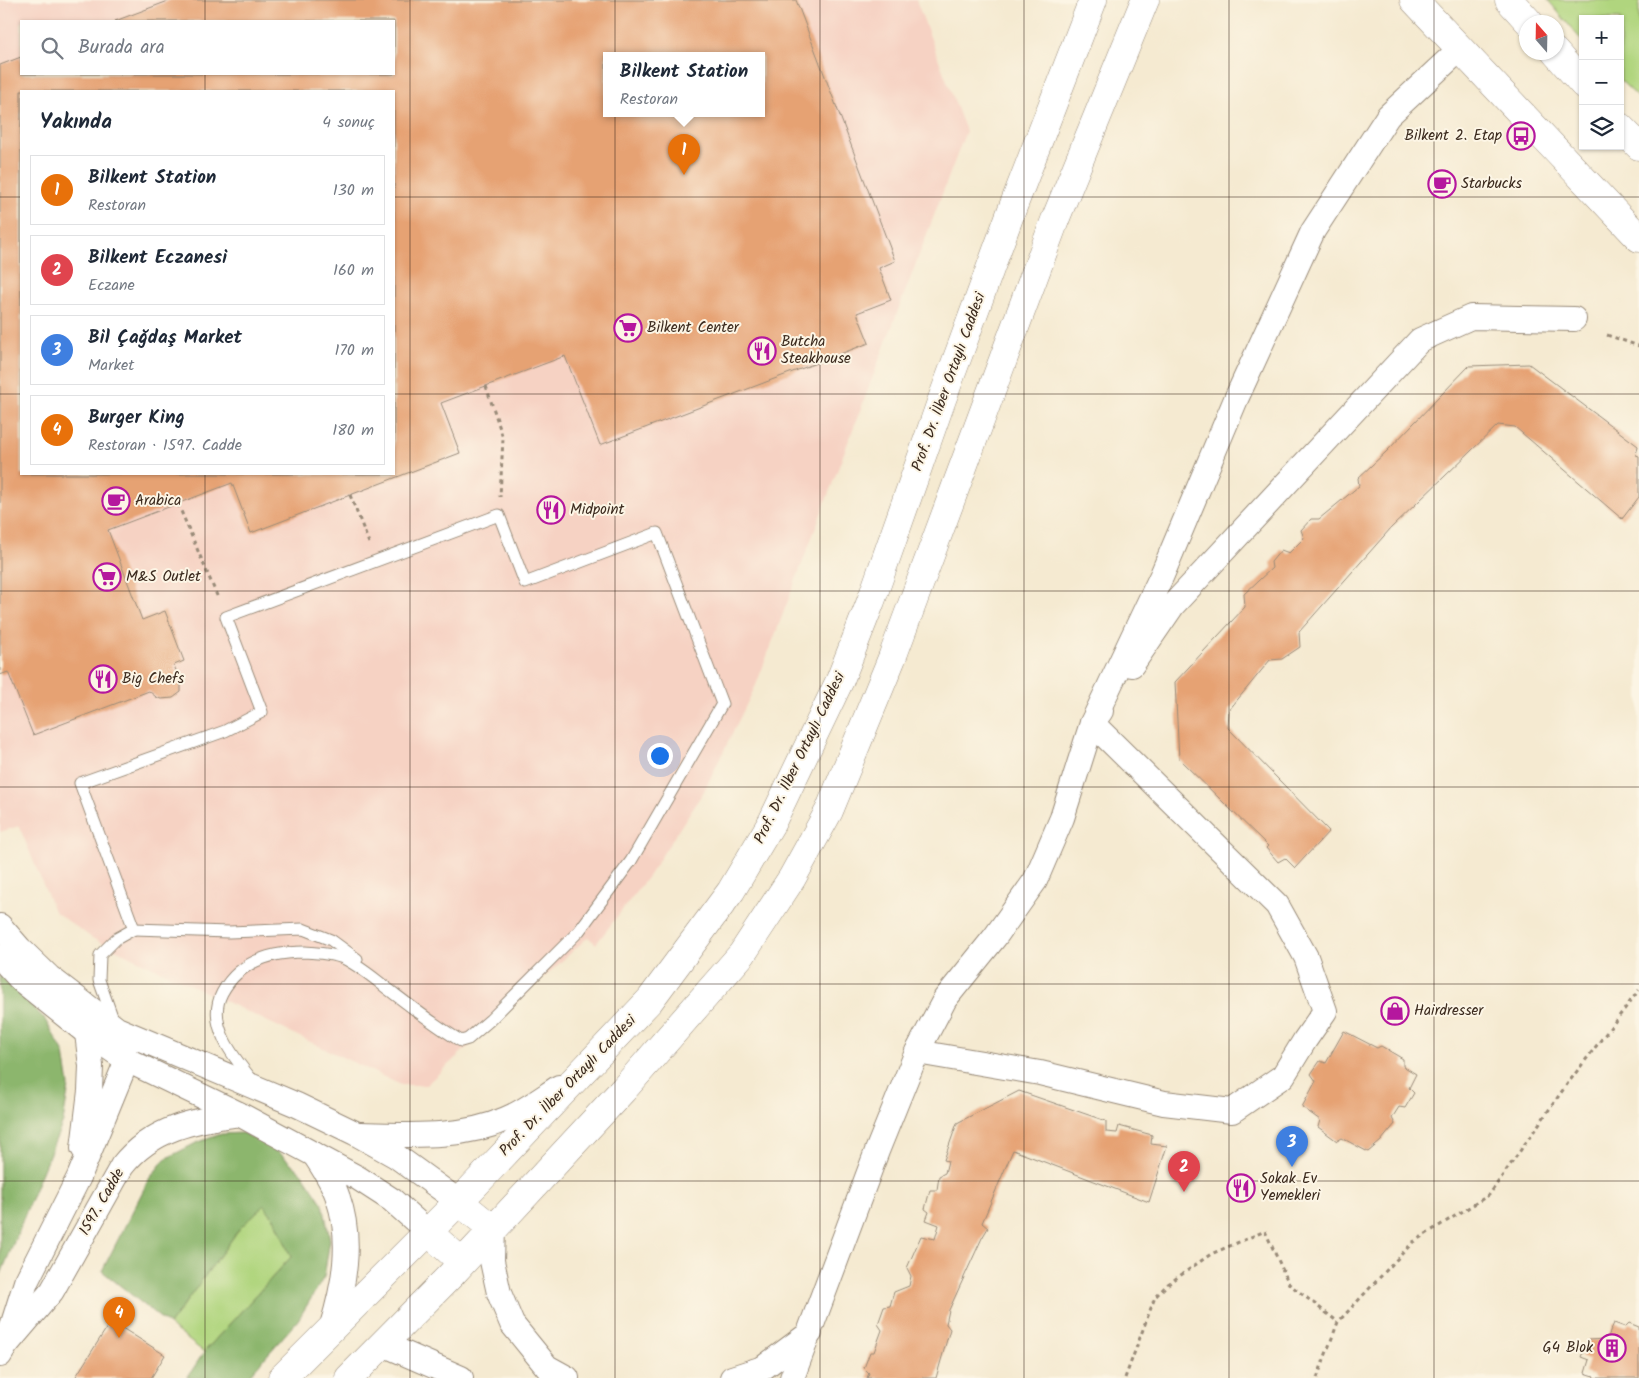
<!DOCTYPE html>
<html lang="tr">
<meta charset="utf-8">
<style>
:root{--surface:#fff;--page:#f2f2f3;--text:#1f2937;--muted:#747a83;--line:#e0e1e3;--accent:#d93025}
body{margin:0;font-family:Kalam,sans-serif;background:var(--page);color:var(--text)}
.controls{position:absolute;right:15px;top:15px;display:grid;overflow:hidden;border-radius:0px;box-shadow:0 1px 4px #0004}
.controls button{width:45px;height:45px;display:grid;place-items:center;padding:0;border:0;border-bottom:1px solid var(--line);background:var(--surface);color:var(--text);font:25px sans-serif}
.compass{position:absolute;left:1519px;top:15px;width:45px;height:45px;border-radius:50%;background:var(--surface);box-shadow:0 1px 4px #0004;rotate:340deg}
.you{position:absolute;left:659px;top:755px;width:18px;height:18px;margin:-12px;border:4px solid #fff;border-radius:50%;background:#1a73e8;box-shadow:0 0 0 8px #1a73e833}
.badge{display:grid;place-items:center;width:32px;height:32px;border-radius:50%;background:var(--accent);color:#fff;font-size:16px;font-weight:700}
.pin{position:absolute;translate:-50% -41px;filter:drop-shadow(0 1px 2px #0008)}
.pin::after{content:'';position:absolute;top:26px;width:18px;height:15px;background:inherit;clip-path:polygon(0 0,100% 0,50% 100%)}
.popup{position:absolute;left:603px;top:52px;width:162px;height:65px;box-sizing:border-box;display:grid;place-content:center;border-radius:0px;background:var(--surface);filter:drop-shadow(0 1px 4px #0005);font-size:16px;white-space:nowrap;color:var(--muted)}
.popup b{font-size:19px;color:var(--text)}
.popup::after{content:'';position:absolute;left:50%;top:100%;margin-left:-10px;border:10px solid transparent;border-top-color:var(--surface)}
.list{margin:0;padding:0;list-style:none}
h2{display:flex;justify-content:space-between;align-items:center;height:65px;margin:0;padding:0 20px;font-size:21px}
h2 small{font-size:16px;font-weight:400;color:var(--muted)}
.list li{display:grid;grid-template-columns:32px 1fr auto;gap:15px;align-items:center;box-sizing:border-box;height:70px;margin:0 10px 10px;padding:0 10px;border:1px solid var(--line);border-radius:0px}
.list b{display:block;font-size:19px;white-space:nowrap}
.list p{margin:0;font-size:16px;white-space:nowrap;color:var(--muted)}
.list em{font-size:16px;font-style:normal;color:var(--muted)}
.icon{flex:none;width:28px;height:28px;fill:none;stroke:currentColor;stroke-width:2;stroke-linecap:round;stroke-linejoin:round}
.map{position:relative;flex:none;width:1639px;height:1378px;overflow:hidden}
.search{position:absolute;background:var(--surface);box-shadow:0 1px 4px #0004;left:20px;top:20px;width:375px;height:55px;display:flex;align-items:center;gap:12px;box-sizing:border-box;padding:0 18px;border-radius:0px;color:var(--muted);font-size:19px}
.panel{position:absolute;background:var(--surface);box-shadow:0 1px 4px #0004;left:20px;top:90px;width:375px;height:385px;border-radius:0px}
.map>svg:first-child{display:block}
.built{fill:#f6d2c3;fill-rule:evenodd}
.green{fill:#b0d57e;stroke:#76804e}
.forest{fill:#8cb66d;stroke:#647046}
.building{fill:#e6a273;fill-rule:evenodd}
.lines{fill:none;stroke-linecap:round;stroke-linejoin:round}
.lane-casing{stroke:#988a78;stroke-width:13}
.street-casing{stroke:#988a78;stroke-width:26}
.secondary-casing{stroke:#988a78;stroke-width:29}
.path{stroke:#988a78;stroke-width:3;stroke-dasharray:4 4;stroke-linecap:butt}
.lane{stroke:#fff;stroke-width:11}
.street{stroke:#fff;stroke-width:24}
.secondary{stroke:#fff;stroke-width:28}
.grid{fill:none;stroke:#3b2a1e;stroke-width:1;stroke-opacity:0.55}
.labels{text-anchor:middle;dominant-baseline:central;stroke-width:4;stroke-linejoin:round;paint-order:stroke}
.poi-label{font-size:15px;fill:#3b2a1e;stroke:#fcf5e5;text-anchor:start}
.street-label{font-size:15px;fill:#3b2a1e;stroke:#fcf5e5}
</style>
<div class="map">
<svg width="1639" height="1378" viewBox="0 0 1639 1378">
<rect width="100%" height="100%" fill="#fcf5e5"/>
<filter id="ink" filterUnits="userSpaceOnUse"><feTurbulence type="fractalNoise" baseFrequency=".02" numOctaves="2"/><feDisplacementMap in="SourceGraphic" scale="10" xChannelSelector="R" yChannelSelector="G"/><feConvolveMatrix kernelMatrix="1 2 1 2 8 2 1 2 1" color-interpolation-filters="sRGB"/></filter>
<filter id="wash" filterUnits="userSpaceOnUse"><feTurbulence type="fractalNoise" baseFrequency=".0096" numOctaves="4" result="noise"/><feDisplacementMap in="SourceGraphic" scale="20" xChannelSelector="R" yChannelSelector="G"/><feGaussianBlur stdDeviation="1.12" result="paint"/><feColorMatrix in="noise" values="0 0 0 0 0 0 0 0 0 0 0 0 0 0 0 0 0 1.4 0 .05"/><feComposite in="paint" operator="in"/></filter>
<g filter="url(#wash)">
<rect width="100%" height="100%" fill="#f5ead1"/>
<path class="built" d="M0 0H916L966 131 756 685 704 791 649 875 596 944 588 937 426 1085H401L92 938 54 911 19 826 0 832ZM21 21H394V74H21ZM606 56H762V114H606ZM21 91H394V474H21Z"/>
<g class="green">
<polygon points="1548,0 1639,0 1639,98 1620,80 1620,19 1583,19 1583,42"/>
<polygon points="264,1204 276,1221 291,1257 204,1352 169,1325 240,1228"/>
</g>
<g class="forest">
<polygon points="0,975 44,1018 64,1053 69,1086 63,1122 37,1184 0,1277"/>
<polygon points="243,1133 275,1149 302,1173 323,1204 330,1240 324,1277 298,1320 247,1378 187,1378 204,1352 291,1257 276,1221 264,1205 240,1228 169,1325 102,1271 149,1179 165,1159 196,1143 221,1134"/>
</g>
<g id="blocks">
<g class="building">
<path d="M171 0H796L895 261 879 268 891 300 857 313 869 343 600 445 565 356 441 403 460 453 350 495 251 533 232 483 108 530 142 620 165 611 184 661 174 665 181 685V692L173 698 161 699 156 697 149 691 33 735 8 672 0 675V65L21 57V74H394V21H115ZM606 56H762V114H606ZM21 91H394V474H21Z"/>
<polygon points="1529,364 1638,446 1636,455 1639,456 1639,497 1622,519 1515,427 1498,425 1391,528 1299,632 1300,647 1282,659 1270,660 1229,710 1228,728 1329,831 1295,868 1285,858 1278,862 1266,848 1268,846 1179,759 1175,682 1245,607 1244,594 1272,568 1271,562 1281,550 1289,553 1304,538 1301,530 1311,519 1319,519 1359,486 1358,478 1386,452 1469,366"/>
<polygon points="1344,1031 1377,1048 1381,1046 1403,1059 1403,1066 1416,1074 1409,1088 1414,1093 1405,1108 1399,1107 1392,1118 1395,1124 1381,1141 1368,1152 1342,1138 1337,1141 1318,1127 1320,1120 1302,1107 1316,1081 1311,1074 1320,1061 1326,1063"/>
<polygon points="1019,1091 1106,1121 1106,1132 1117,1133 1119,1126 1152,1135 1151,1144 1167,1146 1149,1202 1013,1150 982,1223 988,1228 982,1238 949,1310 946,1324 950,1329 936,1378 867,1378 869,1373 864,1368 870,1352 874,1352 882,1330 878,1324 884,1307 890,1306 894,1292 909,1286 911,1276 907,1268 921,1236 935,1239 939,1225 926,1220 929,1212 925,1209 930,1190 937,1190 939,1176 945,1173 948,1161 944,1160 957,1123"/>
<polygon points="111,1321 165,1355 151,1378 75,1378"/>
<polygon points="1614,1323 1625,1327 1629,1323 1639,1327 1639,1378 1593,1378 1594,1376 1585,1373 1589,1360 1581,1357 1588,1340 1607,1339"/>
</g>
</g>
</g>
<g filter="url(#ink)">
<use href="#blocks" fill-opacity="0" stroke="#988a78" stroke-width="1"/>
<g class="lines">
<g class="lane-casing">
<g id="lane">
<polyline points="134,929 229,932 303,929 331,940 357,959"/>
<path d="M114 1022 99 980 100 955 116 939 134 929 80 783 225 731 262 712 226 617 499 515 525 583 657 533 722 704 631 861 579 931 490 1020 468 1039 461 1041C434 1025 409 1005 384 986 371 976 358 965 343 958 331 953 318 953 305 952 271 952 239 961 222 993 206 1024 234 1058 253 1081"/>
</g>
</g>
<g class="street-casing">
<g id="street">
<polyline points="1132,665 1173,605 1420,340 1471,317 1574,319"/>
<polyline points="0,926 20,949 49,977 117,1029 297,1105 355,1133 396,1156 458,1201"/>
<polyline points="0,957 21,980 87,1033 127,1060 239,1114 358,1178 392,1200 428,1232"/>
<polyline points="917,1052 1040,1073 1164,1103 1232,1111 1283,1076 1305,1040 1325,1011 1306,957 1277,905 1092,723 1101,711"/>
<path d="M361 1134C409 1135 461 1139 506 1119 525 1111 542 1098 559 1087"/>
<polyline points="83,1148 90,1091 91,1066 87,1033"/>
<path d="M314 1154C323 1168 333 1182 338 1198 353 1241 344 1287 331 1329"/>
<polyline points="493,1229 492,1261 499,1293 512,1324 547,1367 567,1378"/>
<polyline points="10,1333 26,1282 79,1177 127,1060 122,1045"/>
<polyline points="383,1344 461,1378"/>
<path d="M0 1355 6 1345 52 1291 122 1166C152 1128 194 1120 239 1114"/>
<polyline points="732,1378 763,1368 810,1333"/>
<polyline points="792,1378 877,1151 917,1052 945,999 995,937 1035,881 1062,818 1092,723 1162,575 1236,399 1313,231 1388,116 1461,48"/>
</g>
</g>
<g class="secondary-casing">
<g id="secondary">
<polyline points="1414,0 1639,238"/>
<polyline points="1509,0 1529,22"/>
<polyline points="1555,52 1583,84"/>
<polyline points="1620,127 1639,146"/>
<polyline points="458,1201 493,1229"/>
<polyline points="428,1232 462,1262"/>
<polyline points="282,1378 472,1188 650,1000 731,891 772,822 840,680 871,601 941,402 1011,212 1093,0"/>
<polyline points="349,1378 450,1276 623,1090 742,954 792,878 829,811 892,658 1055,220 1145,0"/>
</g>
</g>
<g class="path">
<polyline points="1607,335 1639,346"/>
<polyline points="486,386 503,438 500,497"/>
<polyline points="350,495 369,543"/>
<polyline points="178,504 218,598"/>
<polyline points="1125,1378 1155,1297 1168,1284 1211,1254 1265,1231 1289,1284 1338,1322"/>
<polyline points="1317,1378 1338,1322 1413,1242 1489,1195 1565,1087 1639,990"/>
</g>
<use href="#lane" class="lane"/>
<use href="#street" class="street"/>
<use href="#secondary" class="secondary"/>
</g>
</g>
<path class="grid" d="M205 0V21M410 0V1378M615 0V1378M820 0V1378M1024 0V1378M1229 0V1378M1434 0V1378M205 74V91M0 197H21M394 197H1639M0 394H21M394 394H1639M205 474V1378M0 591H1639M0 787H1639M0 984H1639M0 1181H1639"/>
<defs>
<g id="bus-ring" transform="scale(1.4375)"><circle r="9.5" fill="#fcf5e5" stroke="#b5179e" stroke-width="1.5"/><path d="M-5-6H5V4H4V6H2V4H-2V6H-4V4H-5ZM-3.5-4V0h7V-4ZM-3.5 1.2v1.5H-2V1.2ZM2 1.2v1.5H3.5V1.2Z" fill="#b5179e"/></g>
<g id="cafe-ring" transform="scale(1.4375)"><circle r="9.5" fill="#fcf5e5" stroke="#b5179e" stroke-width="1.5"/><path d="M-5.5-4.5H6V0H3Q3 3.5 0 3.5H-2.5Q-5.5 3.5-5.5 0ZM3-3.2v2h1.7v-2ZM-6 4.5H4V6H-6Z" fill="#b5179e"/></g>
<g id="supermarket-ring" transform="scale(1.4375)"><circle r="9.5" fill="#fcf5e5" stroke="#b5179e" stroke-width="1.5"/><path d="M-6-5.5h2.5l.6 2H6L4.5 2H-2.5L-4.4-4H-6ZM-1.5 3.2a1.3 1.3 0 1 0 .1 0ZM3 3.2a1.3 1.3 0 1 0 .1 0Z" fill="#b5179e"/></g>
<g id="restaurant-ring" transform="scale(1.4375)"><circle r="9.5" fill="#fcf5e5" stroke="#b5179e" stroke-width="1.5"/><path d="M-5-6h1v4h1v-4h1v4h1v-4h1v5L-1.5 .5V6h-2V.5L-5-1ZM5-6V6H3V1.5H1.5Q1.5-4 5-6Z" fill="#b5179e"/></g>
<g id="shop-ring" transform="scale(1.4375)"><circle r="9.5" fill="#fcf5e5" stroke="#b5179e" stroke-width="1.5"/><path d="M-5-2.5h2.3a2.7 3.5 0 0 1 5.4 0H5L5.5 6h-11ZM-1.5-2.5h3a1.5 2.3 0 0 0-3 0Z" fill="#b5179e"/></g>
<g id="building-ring" transform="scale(1.4375)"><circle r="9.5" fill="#fcf5e5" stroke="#b5179e" stroke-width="1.5"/><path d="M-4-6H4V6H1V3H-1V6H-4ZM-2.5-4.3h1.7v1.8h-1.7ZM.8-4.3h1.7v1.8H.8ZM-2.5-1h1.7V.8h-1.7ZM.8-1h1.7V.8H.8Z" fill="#b5179e"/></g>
</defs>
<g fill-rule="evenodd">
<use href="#bus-ring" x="1521" y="136"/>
<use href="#cafe-ring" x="1442" y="184"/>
<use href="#supermarket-ring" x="628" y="328"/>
<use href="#restaurant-ring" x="762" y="351"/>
<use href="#cafe-ring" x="116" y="501"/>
<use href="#restaurant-ring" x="551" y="510"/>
<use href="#supermarket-ring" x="107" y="577"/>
<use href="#restaurant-ring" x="103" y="679"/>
<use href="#shop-ring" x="1395" y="1011"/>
<use href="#restaurant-ring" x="1241" y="1188"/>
<use href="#building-ring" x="1612" y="1348"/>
</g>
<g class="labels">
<g class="poi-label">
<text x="1502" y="136" text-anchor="end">Bilkent 2. Etap</text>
<text x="1461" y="184">Starbucks</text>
<text x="647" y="328">Bilkent Center</text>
<text x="781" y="342">Butcha<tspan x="781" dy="17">Steakhouse</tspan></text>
<text x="135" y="501">Arabica</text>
<text x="570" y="510">Midpoint</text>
<text x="126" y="577">M&amp;S Outlet</text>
<text x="122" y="679">Big Chefs</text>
<text x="1414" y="1011">Hairdresser</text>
<text x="1260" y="1179">Sokak Ev<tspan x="1260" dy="17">Yemekleri</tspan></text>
<text x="1593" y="1348" text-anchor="end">G4 Blok</text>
</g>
<g class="street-label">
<text transform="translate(949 382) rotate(-70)">Prof. Dr. İlber Ortaylı Caddesi</text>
<text transform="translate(800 758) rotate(-64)">Prof. Dr. İlber Ortaylı Caddesi</text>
<text transform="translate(568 1086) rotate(-46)">Prof. Dr. İlber Ortaylı Caddesi</text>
<text transform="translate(102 1202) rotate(-60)">1597. Cadde</text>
</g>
</g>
</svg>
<div class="controls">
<button>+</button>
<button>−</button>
<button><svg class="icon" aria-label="layers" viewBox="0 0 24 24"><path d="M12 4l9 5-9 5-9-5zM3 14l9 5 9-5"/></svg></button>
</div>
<svg class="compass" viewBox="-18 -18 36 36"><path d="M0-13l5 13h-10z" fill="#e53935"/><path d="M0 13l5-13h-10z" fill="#747a83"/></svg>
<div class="you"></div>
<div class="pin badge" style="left:684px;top:175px;background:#e8710a">1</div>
<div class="popup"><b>Bilkent Station</b>Restoran</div>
<div class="pin badge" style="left:1184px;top:1192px;background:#e0444e">2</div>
<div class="pin badge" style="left:1292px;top:1167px;background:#3f7fe0">3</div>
<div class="pin badge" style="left:119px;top:1338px;background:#e8710a">4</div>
<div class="search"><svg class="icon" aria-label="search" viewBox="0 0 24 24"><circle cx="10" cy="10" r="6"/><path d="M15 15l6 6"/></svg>Burada ara</div>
<section class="panel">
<h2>Yakında<small>4 sonuç</small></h2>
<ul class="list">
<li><span class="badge" style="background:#e8710a">1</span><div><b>Bilkent Station</b><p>Restoran</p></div><em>130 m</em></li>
<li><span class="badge" style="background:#e0444e">2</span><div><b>Bilkent Eczanesi</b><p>Eczane</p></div><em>160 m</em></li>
<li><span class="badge" style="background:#3f7fe0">3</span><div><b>Bil Çağdaş Market</b><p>Market</p></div><em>170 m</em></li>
<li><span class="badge" style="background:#e8710a">4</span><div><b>Burger King</b><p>Restoran · 1597. Cadde</p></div><em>180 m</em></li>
</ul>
</section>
</div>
